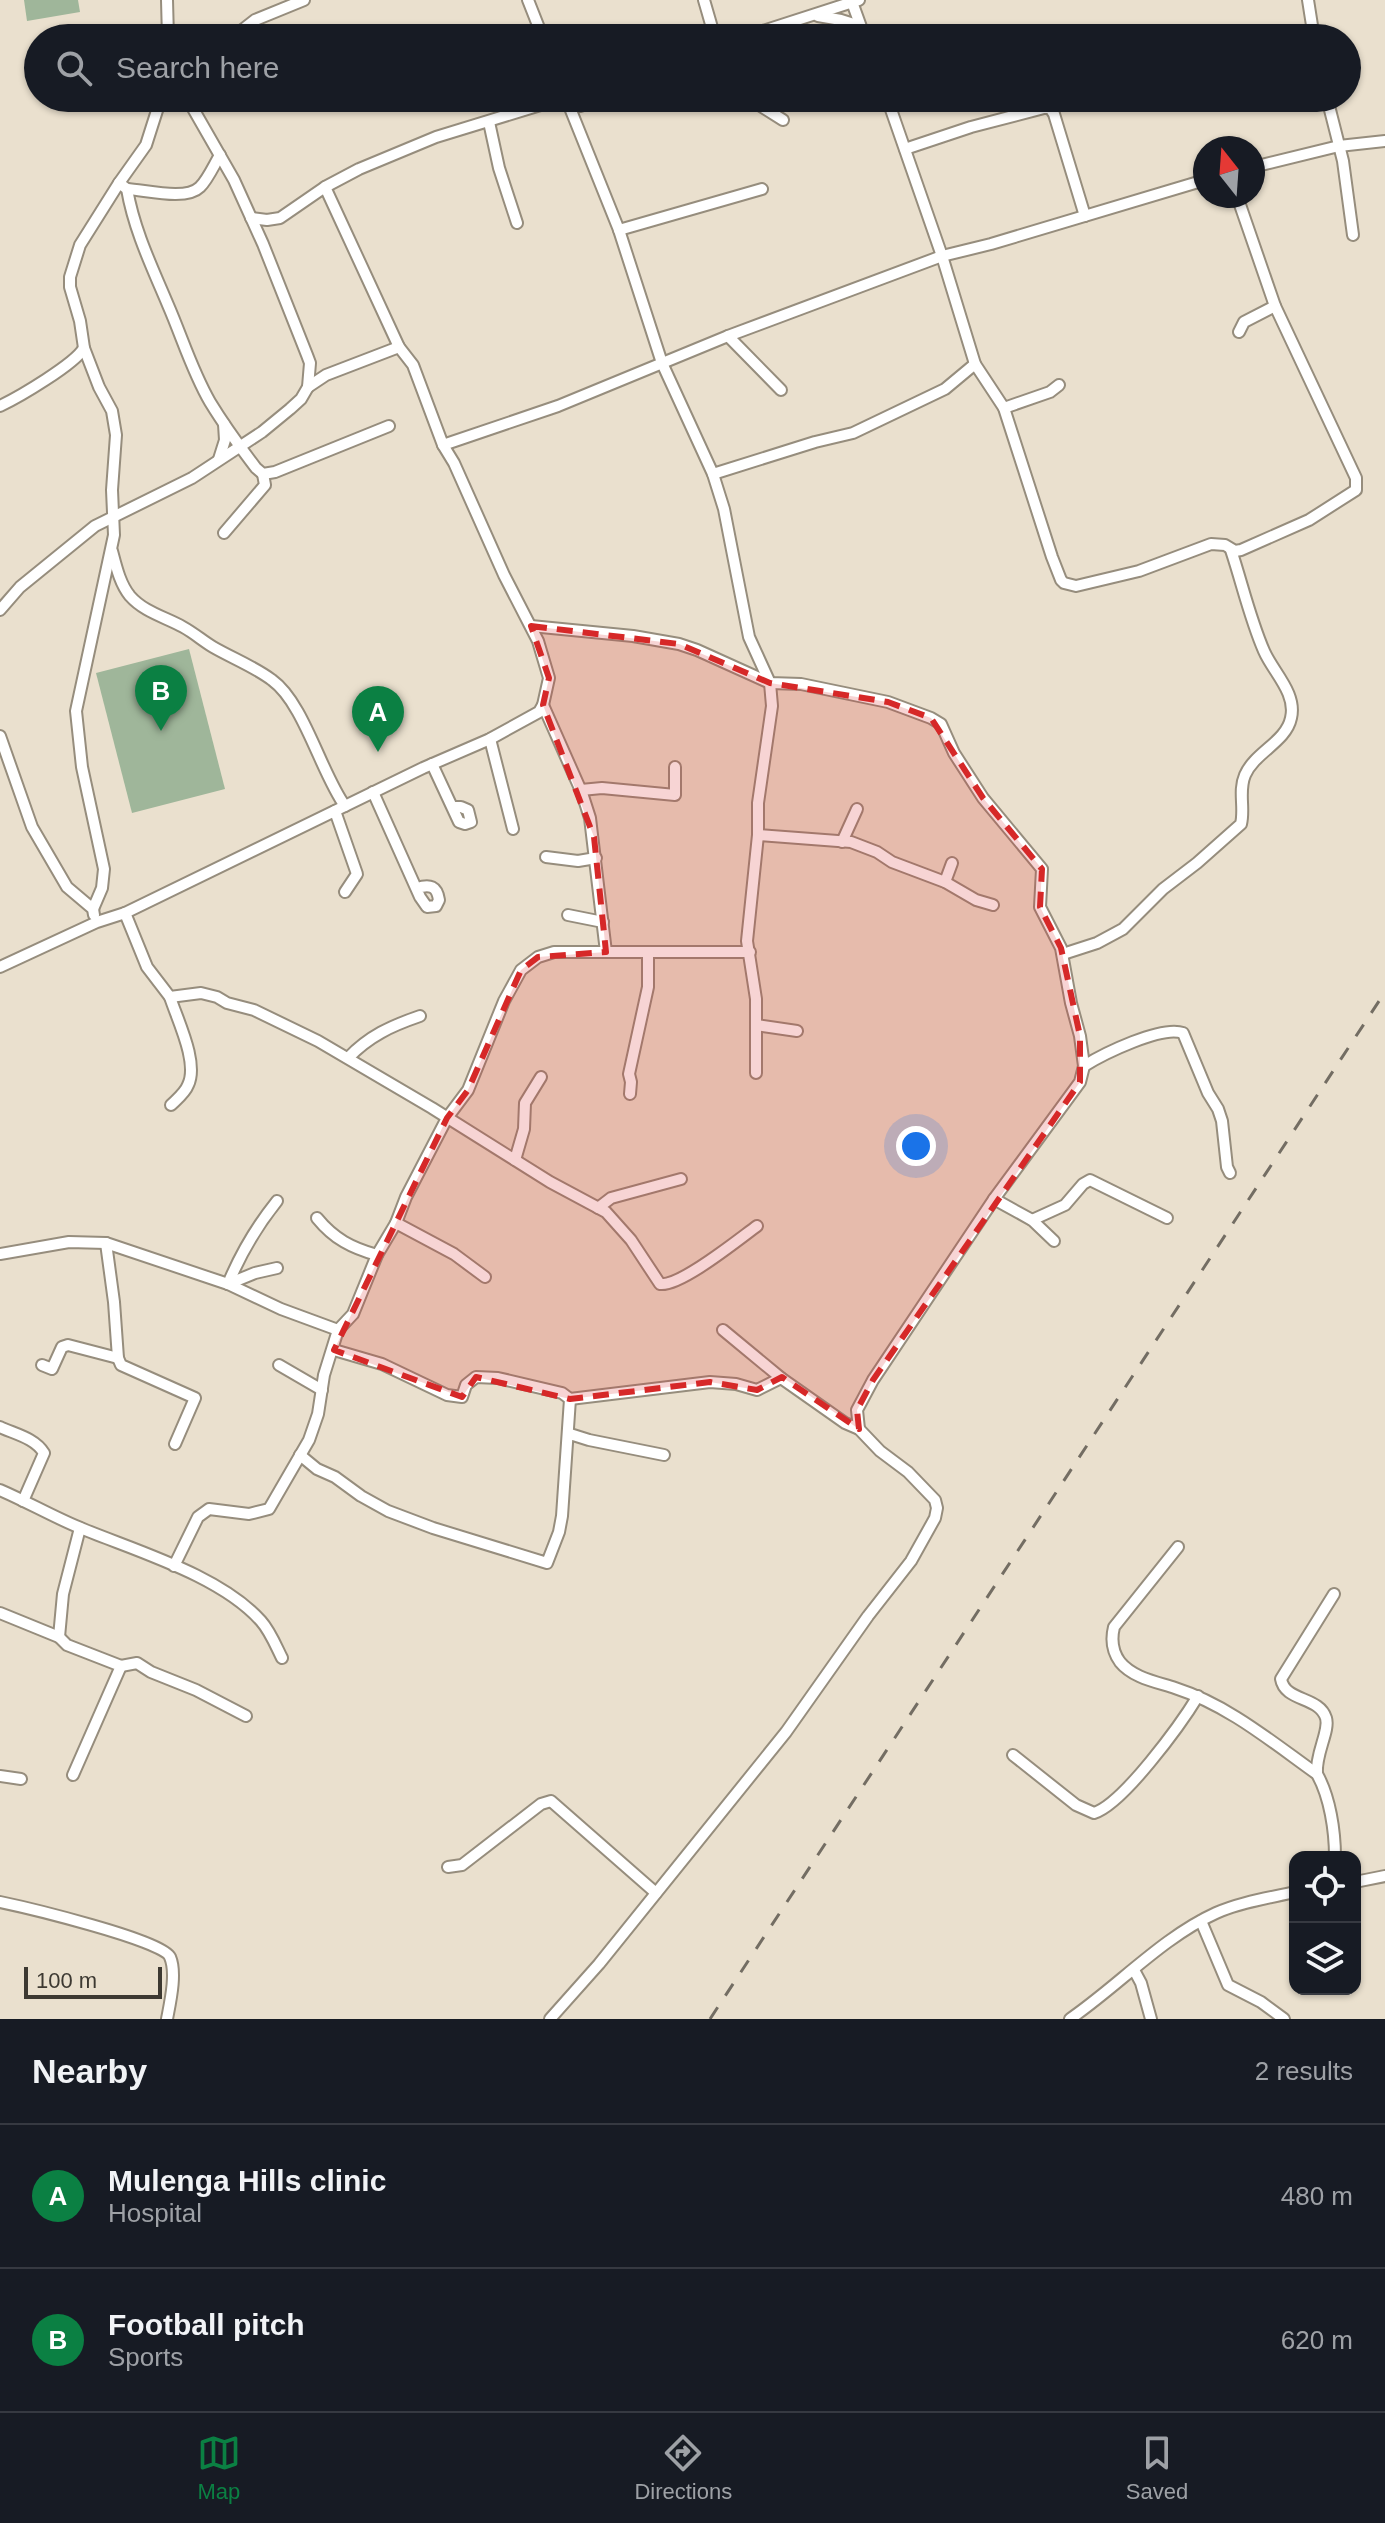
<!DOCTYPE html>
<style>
:root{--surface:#171b24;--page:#242831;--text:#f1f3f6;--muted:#9ea1a6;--line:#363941;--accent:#0b8043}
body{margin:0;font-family:Arial,sans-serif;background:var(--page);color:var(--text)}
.controls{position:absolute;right:24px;bottom:24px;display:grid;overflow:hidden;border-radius:16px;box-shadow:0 2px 6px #0004}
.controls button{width:72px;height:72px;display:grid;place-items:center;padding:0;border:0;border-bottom:2px solid var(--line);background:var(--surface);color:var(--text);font:40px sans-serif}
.compass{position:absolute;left:1193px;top:136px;width:72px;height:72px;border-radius:50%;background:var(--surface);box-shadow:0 2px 6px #0004;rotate:343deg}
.scale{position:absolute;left:24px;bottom:20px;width:138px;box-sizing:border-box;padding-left:8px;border:4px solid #3d3932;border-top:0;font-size:22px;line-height:28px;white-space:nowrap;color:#3d3932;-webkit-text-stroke:6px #eae0ce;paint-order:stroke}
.you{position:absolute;left:916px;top:1146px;width:28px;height:28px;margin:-20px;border:6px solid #fff;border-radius:50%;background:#1a73e8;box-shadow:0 0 0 12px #1a73e833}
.badge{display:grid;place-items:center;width:52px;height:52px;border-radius:50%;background:var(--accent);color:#fff;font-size:26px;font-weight:700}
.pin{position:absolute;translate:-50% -66px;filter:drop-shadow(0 2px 4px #0008)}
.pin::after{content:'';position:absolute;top:42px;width:28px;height:24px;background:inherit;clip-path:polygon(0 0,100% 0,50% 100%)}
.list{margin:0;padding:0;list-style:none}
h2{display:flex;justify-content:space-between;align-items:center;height:104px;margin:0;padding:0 32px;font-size:34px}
h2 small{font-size:26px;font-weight:400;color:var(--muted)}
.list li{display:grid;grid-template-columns:52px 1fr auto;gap:24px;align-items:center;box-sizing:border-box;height:144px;padding:0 32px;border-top:2px solid var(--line)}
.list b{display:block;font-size:30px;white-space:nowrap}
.list p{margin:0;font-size:26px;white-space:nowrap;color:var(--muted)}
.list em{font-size:26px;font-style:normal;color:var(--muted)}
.icon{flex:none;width:44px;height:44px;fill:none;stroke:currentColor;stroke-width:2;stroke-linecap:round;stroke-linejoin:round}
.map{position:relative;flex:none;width:1385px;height:2019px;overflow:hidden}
.search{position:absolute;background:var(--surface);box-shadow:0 2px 6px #0004;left:24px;right:24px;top:24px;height:88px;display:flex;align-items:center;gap:20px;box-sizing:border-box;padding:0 28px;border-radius:44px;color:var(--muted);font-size:30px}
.sheet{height:392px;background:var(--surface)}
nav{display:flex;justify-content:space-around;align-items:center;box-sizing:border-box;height:112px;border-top:2px solid var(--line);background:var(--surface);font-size:22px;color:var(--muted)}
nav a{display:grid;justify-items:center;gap:4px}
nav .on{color:var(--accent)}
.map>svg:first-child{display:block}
.green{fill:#9fb69a}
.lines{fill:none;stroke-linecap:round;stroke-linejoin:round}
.minor-casing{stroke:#968d7d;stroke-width:14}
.minor{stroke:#fff;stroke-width:10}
.rail{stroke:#736d63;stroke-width:3;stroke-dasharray:14 14;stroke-linecap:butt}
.marked{fill:#d62828;fill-opacity:0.2;stroke:#d62828;stroke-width:6;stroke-dasharray:16 10;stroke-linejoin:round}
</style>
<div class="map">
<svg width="1385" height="2019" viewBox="0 0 1385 2019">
<rect width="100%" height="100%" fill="#eae0ce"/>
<g class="green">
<polygon points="24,0 78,0 80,12 27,21"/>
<polygon points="189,649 225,789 132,813 96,673"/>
</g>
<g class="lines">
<g class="minor-casing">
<g id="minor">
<polyline points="167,0 168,38"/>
<polyline points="528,0 543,38"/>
<polyline points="704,0 715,38"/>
<polyline points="1308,0 1314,38"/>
<polyline points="852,2 865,38"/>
<polyline points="818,16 841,20 860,26"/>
<polyline points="232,38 255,20 304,0"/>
<polyline points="741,38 859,0"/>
<path d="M161 98 146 145 119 183 127 189C134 230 152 267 168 305 182 337 192 371 210 402 224 425 240 447 256 468L263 474 275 472 389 426"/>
<polyline points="566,98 619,230 662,363 713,474 724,509 749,637 770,683 772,706 758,803 758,835 747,941 756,999 756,1073"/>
<polyline points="748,98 783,120"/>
<polyline points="887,98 942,256 975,364 1004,408 1052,557 1061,580 1064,583 1076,586 1139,571 1211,544 1225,545 1235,551 1241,550 1309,520 1356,490 1356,478 1275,306 1237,196"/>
<polyline points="1327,98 1343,161 1353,235"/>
<polyline points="489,122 499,168 517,223"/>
<polyline points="905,149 971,127 1044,108 1050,108 1054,114 1085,216"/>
<polyline points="1253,167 1339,146 1385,141"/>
<path d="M127 189C146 190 186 201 200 187 208 179 214 165 220 155"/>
<polyline points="251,218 267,220 280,218 325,187 359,169 436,137 547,103 580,106 605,98"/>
<polyline points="619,230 762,189"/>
<polyline points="1239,332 1244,322 1275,306"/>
<polyline points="728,336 781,390"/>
<polyline points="308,387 326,375 399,347"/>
<path d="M0 406C19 397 75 364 84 348"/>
<polyline points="1004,408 1050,392 1059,385"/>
<polyline points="443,445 558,406 728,336 942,256 991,244 1205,180"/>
<polyline points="219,459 225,440 224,424"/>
<polyline points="713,474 815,442 853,433 945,389 975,364"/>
<polyline points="224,533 265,485 263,474"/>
<path d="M112 551C116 566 120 584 130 596 144 612 165 617 183 627 194 633 203 641 213 647 232 658 255 667 272 680 304 703 321 773 345 806"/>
<polyline points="0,610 20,587 95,526 192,478 262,432 290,409 301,399 308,387 310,363 307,355 263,244 234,180 187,98"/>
<polyline points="531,626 633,636 679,644 697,650 770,683 801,684 888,702 931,718 941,724 954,753 983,798 1042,869 1040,907 1061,948 1071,1003 1080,1036 1084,1066 1080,1082 994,1199 873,1380 857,1410 859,1429"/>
<polyline points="543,705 582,793 590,818 606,952"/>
<polyline points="0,736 32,827 67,887 93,909 94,915"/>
<polyline points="490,739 513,829"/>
<polyline points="432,764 459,822 465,824 471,822 468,810 461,807 453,807"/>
<polyline points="581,790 602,788 675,795 675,767"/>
<path d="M373 792 420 897 427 907 436 906 439 900C437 886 430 884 417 888"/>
<polyline points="335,811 357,874 345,892"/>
<polyline points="758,835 851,842 877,852 892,862 945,882 976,900 993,905"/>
<polyline points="842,842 857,809"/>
<polyline points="546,857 578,861 596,858"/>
<polyline points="945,882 952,863"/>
<polyline points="93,909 102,888 104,869 82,767 76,711 114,535 112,490 116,435 112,411 99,387 84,348 80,321 70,287 70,277 80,245 119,183"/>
<path d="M125 913 147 967 170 997 201 993 217 997 227 1003 254 1010 318 1041 432 1108 550 1182 606 1212 631 1240 660 1284C680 1287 739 1239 757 1226"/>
<polyline points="568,915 603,922"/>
<path d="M1063 954 1097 943 1123 929 1163 889 1197 863 1241 824C1245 808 1238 791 1245 775 1255 752 1286 742 1291 718 1297 693 1273 672 1264 651 1250 619 1242 583 1231 550"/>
<polyline points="0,967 97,922 125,913 423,768 490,739 539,712 543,705 549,678 538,641 504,575 454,463 443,445 413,365 399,347 325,187"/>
<path d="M170 997C177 1019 199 1063 188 1085 185 1093 177 1099 171 1105"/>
<polyline points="756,1025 797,1031"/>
<path d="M348 1058C369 1036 391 1026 420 1016"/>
<path d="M1084 1066C1103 1054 1162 1025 1183 1033L1208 1093 1218 1109 1222 1121 1227 1167 1230 1173"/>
<polyline points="630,1094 631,1082 629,1074 648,987 648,953"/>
<polyline points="515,1160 524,1129 525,1103 541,1077"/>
<polyline points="994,1199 1032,1220 1054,1241"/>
<polyline points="598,1208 611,1198 681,1179"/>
<path d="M317 1218C334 1239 352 1248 377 1255"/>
<polyline points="1032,1220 1065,1205 1083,1184 1090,1180 1167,1218"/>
<polyline points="396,1223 454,1254 485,1277"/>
<polyline points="106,1243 114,1302 118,1358 121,1365 195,1398 175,1444"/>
<polyline points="0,1254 69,1242 106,1243 228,1284 281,1309 338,1330"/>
<path d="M228 1284C240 1255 257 1226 277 1201"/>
<polyline points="228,1284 255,1273 277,1268"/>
<polyline points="723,1330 781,1378"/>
<polyline points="42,1365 52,1369 62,1347 68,1345 118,1358"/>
<polyline points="279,1365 322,1390"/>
<path d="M0 1427C15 1434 35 1438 44 1453L23 1501"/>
<polyline points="570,1434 589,1440 664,1455"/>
<polyline points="300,1455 317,1469 335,1477 361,1496 388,1511 433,1528 547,1563 559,1532 562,1516 570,1399 562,1393 498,1378 476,1377 466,1385 462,1397 447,1395 382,1364 334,1350"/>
<path d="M0 1490C28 1502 55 1518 83 1529 139 1552 221 1576 261 1621 270 1631 276 1646 282 1658"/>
<path d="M1178 1547 1114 1627C1111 1639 1112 1651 1120 1662 1133 1678 1157 1682 1175 1688 1228 1705 1272 1742 1317 1774 1330 1797 1335 1831 1335 1857"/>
<polyline points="174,1566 198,1517 209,1509 249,1514 269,1509 309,1440 318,1414 324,1375 338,1330 353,1314 377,1255 396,1223 406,1197 447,1118 468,1090 504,1001 521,970 538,957 554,952 750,952"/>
<polyline points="0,1613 59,1637 67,1645 121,1666 73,1775"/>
<polyline points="59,1637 63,1594 80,1528"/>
<polyline points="121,1666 137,1663 151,1672 196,1690 246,1716"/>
<path d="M1013 1755 1076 1805 1094 1813C1123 1804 1181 1724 1198 1696"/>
<path d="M1317 1774C1315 1754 1330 1731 1326 1718 1319 1696 1285 1702 1281 1679L1334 1594"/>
<polyline points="0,1776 21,1779"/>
<polyline points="448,1867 462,1865 541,1804 551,1801 656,1893"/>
<polyline points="1355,1882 1385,1876"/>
<path d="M0 1902C24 1907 163 1940 170 1957 177 1973 170 2003 167 2019"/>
<polyline points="1201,1921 1228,1985 1261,2002 1284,2019"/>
<polyline points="1134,1970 1141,1983 1151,2019"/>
<polyline points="550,2019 599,1964 786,1732 868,1616 911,1561 935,1518 937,1508 935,1500 908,1472 880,1451 859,1429 845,1423 781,1378 757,1390 736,1384 710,1382 570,1399"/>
<path d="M1070 2019C1118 1986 1163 1937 1216 1913 1241 1902 1269 1898 1295 1892"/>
</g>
</g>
<use href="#minor" class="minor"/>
<polyline class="rail" points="710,2019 1385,992"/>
</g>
<path class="marked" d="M531 626 679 644 770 683 888 702 931 718 983 798 1042 869 1040 907 1061 948 1080 1036V1082L873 1380 857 1410 859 1429 782 1377 757 1390 710 1382 570 1399 476 1377 462 1397 334 1350 447 1118 468 1090 521 970 538 957 606 952 594 837 543 705 549 678Z"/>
</svg>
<div class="controls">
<button><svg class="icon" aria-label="locate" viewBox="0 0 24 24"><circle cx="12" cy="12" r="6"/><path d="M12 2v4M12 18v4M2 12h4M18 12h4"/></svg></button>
<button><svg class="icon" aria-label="layers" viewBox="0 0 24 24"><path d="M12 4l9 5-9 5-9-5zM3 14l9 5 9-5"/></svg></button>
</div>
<svg class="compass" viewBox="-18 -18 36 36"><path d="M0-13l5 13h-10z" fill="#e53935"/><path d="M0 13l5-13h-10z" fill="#9ea1a6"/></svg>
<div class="scale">100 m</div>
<div class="you"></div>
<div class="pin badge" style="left:378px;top:752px">A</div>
<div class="pin badge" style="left:161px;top:731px">B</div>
<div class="search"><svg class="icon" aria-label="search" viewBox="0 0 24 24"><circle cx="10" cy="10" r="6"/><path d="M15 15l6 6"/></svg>Search here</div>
</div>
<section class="sheet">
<h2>Nearby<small>2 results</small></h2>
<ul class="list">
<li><span class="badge">A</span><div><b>Mulenga Hills clinic</b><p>Hospital</p></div><em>480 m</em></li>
<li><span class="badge">B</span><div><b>Football pitch</b><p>Sports</p></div><em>620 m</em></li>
</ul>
</section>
<nav>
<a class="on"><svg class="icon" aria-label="map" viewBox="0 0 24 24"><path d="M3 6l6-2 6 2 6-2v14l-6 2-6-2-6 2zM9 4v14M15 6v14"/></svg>Map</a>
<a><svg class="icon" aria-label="directions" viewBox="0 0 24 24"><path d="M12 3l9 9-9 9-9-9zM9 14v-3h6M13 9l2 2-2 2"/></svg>Directions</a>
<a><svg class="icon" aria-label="saved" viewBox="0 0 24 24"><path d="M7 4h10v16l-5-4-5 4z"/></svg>Saved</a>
</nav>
